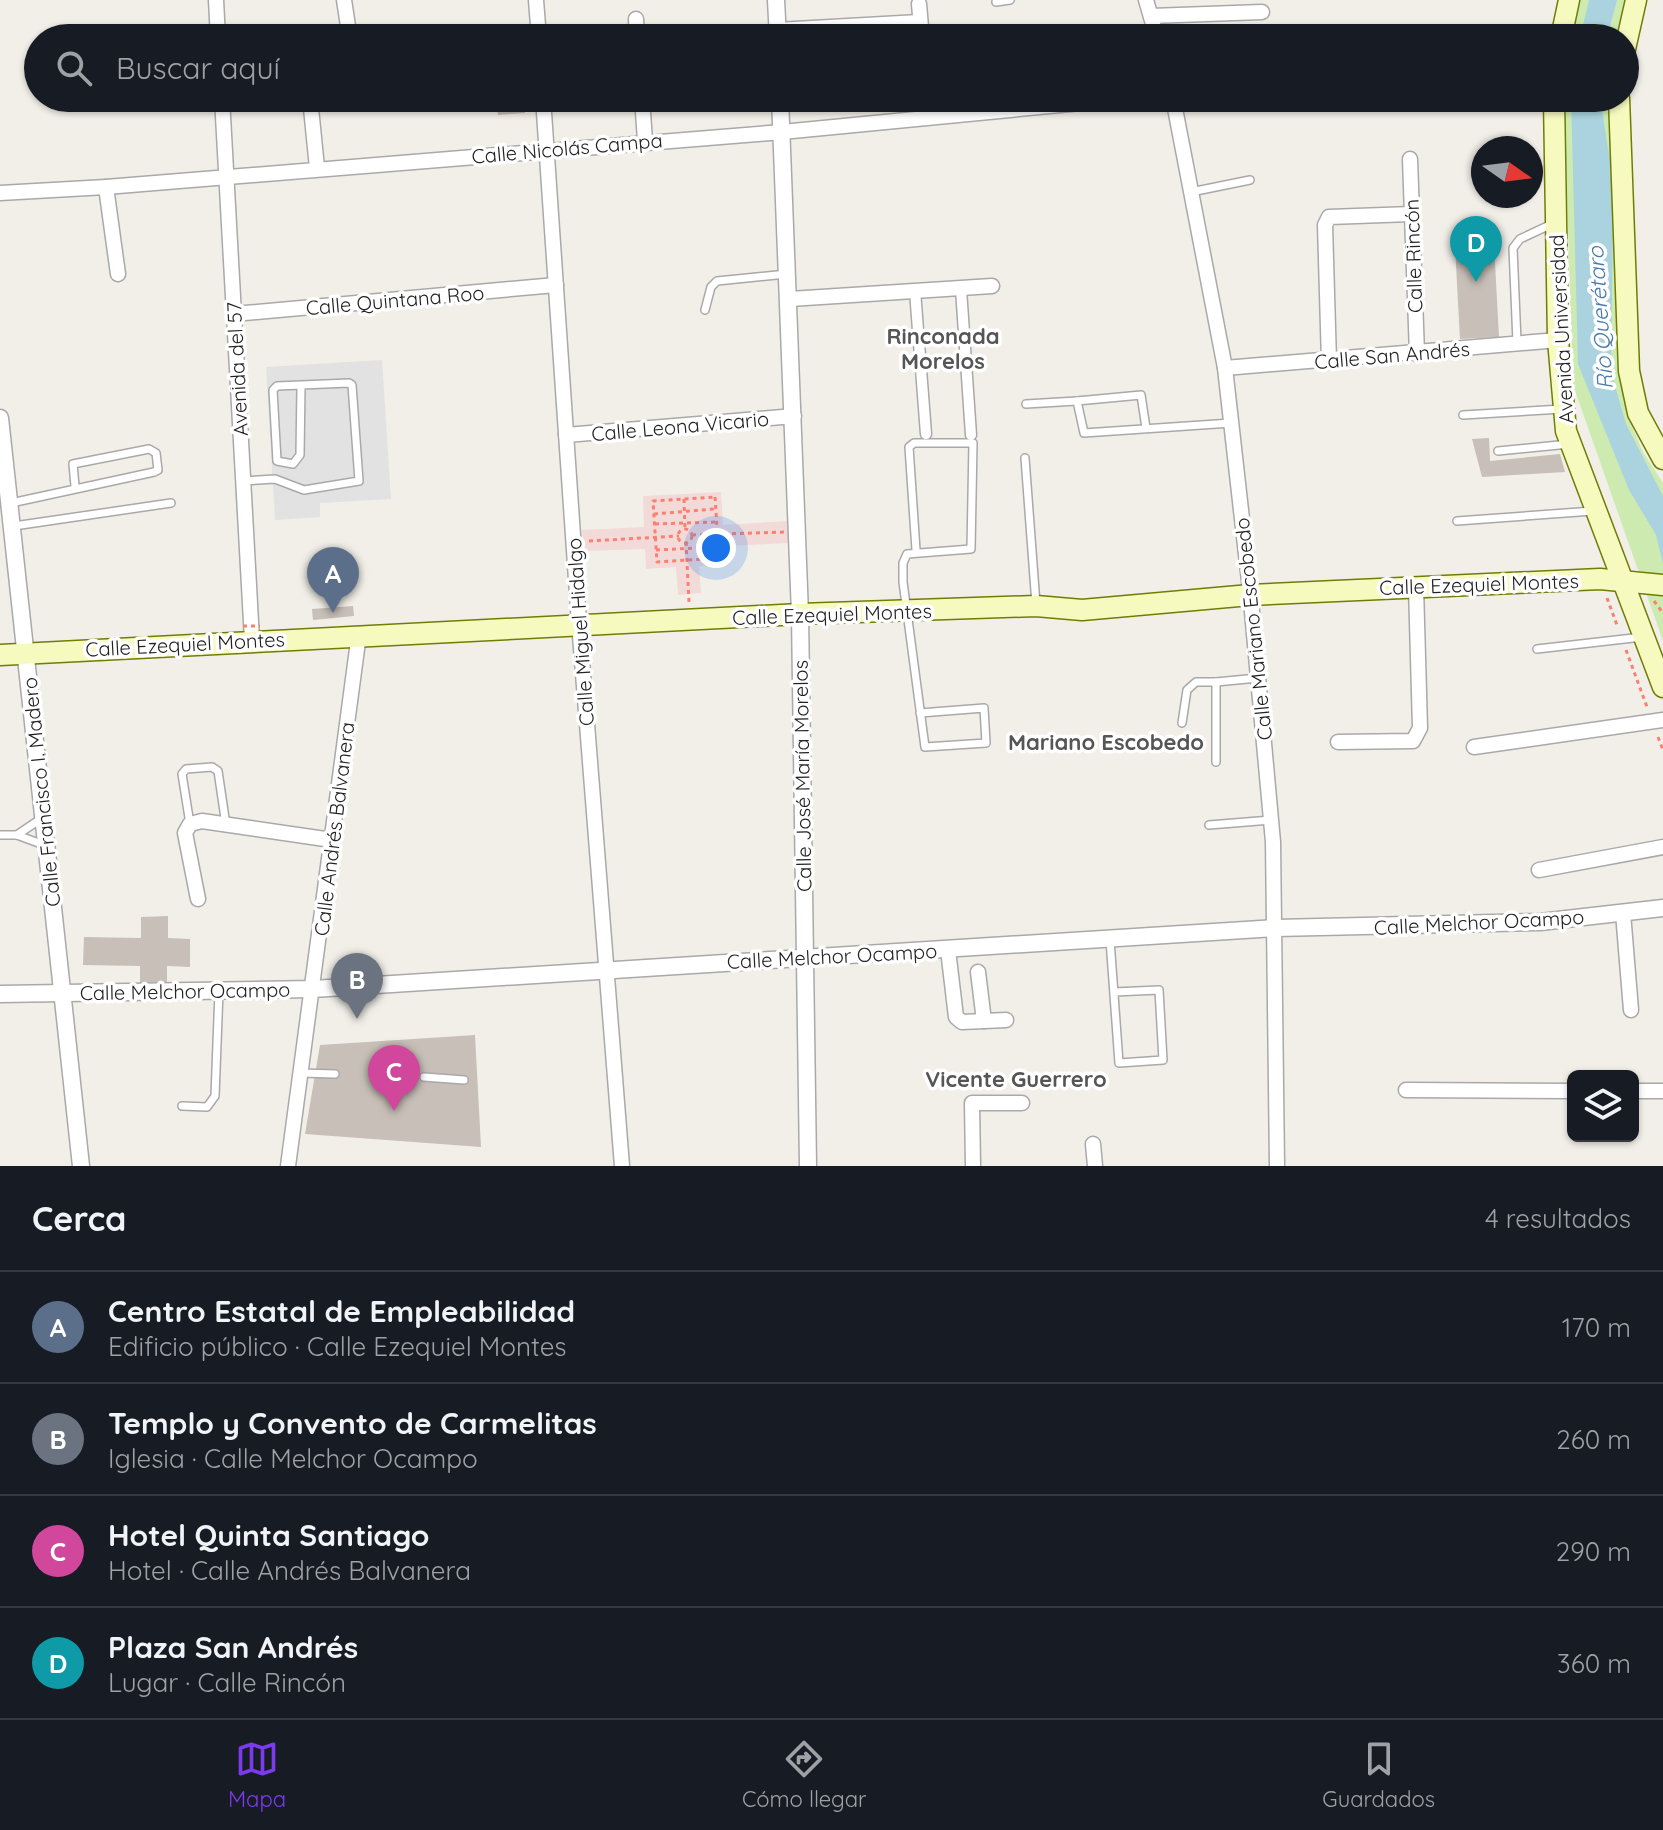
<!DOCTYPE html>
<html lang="es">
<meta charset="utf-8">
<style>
:root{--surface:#171b24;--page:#20242c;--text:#f1f3f6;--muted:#9ea1a6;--line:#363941;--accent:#7c3aed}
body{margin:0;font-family:Quicksand,sans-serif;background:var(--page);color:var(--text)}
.controls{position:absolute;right:24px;bottom:24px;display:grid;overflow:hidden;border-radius:12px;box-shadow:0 2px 6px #0004}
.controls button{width:72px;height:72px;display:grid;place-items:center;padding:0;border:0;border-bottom:2px solid var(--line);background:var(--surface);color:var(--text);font:40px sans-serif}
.compass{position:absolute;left:1471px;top:136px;width:72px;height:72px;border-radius:50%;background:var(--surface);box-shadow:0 2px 6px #0004;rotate:104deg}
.you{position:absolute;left:716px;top:548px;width:28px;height:28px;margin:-20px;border:6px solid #fff;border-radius:50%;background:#1a73e8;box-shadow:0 0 0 12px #1a73e833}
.badge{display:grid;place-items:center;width:52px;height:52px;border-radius:50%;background:var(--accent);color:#fff;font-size:26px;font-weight:700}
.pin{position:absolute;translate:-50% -66px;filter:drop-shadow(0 2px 4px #0008)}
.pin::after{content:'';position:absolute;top:42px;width:28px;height:24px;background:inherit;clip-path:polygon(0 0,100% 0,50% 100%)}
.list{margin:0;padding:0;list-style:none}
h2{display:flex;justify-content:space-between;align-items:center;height:104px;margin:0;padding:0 32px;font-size:34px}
h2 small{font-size:26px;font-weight:400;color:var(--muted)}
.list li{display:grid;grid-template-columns:52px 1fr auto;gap:24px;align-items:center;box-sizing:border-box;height:112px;padding:0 32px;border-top:2px solid var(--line)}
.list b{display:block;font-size:30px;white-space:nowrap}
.list p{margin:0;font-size:26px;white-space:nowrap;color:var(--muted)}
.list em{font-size:26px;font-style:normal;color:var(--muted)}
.icon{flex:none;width:44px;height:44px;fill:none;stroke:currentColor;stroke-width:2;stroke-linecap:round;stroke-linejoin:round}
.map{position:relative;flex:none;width:1663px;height:1166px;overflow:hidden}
.search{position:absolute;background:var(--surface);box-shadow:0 2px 6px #0004;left:24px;right:24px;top:24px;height:88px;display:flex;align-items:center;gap:20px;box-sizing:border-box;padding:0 28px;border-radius:44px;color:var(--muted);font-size:30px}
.sheet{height:552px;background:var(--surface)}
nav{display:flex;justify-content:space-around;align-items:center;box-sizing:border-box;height:112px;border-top:2px solid var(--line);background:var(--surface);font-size:22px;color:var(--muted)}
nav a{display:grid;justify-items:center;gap:4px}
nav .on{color:var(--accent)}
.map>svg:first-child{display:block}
.commercial{fill:#f2dad9}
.grass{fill:#cdebb0}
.parking{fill:#e2e2e2}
.water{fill:#aad3df}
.building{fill:#c7bfb8}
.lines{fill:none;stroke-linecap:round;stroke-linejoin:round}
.service-casing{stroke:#a9a9a9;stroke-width:10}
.pedestrian-casing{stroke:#a9a9a9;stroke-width:13}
.minor-casing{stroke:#a9a9a9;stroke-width:17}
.tertiary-casing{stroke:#a9a9a9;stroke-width:19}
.secondary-casing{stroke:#707d05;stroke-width:23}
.path{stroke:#fa8072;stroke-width:3;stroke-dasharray:4 4;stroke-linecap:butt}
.service{stroke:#fff;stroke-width:7}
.pedestrian{stroke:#fff;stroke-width:10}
.minor{stroke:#fff;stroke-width:14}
.tertiary{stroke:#fff;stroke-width:16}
.secondary{stroke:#f7fabf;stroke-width:20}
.path-bridge{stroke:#fa8072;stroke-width:3;stroke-dasharray:4 4;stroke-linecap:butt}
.labels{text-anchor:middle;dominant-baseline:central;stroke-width:7;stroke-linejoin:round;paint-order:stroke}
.street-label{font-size:20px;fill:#222;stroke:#fff}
.water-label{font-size:22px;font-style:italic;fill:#4a7aab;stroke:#fff}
.neighbourhood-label{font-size:22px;font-weight:bold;fill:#555;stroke:#fff}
</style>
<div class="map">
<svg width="1663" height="1166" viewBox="0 0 1663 1166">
<rect width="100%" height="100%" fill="#f2efe9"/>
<polygon class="commercial" points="721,492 723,525 788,521 788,543 725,546 726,564 699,566 701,593 678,595 676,567 646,569 645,549 584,551 582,530 644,527 643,496"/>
<g class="grass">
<polygon points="1580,0 1626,0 1618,38 1571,38"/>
<polygon points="1564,98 1610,98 1618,368 1627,415 1643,452 1663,483 1663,641 1573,385"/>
</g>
<polygon class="parking" points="382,360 391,499 320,503 320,517 275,520 266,367"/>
<g class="water">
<polygon points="1589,0 1617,0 1607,38 1580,38"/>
<polygon points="1571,98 1600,98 1610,161 1613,216 1611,372 1626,424 1663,496 1663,564 1656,535 1629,490 1578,364"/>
</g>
<g class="building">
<polygon points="496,98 524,98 525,113 498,115"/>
<polygon points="1493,226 1499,337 1460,339 1454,228"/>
<polygon points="1489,438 1490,461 1560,454 1565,472 1482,477 1472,439"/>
<polygon points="353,606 354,616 313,620 312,609"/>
<polygon points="168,916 168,938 190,939 190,967 167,966 167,985 140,985 140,966 83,965 84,937 141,938 141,917"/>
<polygon points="475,1035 481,1147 305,1134 320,1045"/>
</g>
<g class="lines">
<g class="service-casing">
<g id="service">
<polyline points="996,2 1010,0"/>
<polyline points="1191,192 1250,180"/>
<polyline points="705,310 711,287 717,281 787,274"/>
<polyline points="1517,342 1513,248 1520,239 1554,223"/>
<polyline points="1026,404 1077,401"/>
<polyline points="1463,415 1562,409"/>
<polyline points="1146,428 1141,395 1077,401 1084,433 1231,423"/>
<polyline points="1498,451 1569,444"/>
<polyline points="1025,458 1036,604"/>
<polyline points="243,481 275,479 304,490 359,481 352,385 349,383 277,386 273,390 277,461 293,464 300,455 301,386"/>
<polyline points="11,503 154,472 158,470 156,453 149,449 73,464 75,486"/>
<polyline points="1457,521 1593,511"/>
<polyline points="14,526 171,503"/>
<polyline points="916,550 909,447 914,443 973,443 971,549 907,554 903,563 903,582 925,747 986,743 984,708 920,713"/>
<polyline points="1537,649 1642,637"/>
<polyline points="1182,723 1187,690 1196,682 1216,682"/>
<polyline points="1216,762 1216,682 1258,678"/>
<polyline points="190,824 182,774 186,769 212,767 218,771 226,825"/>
<polyline points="1209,825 1271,820"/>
<polyline points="0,835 17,835 44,845"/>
<polyline points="17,835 42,818"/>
<polyline points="1110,940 1119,1063 1163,1060 1159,990 1114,992"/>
<polyline points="301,1073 335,1074"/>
<polyline points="379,1076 388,1076"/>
<polyline points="424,1077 464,1080"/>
<polyline points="182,1106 207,1107 215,1096 219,991"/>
</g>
</g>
<g class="pedestrian-casing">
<g id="pedestrian">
<polyline points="961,289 971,435"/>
<polyline points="915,291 926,434"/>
</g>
</g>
<g class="minor-casing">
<g id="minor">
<polyline points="216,0 218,38"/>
<polyline points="344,0 348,26"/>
<polyline points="536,0 539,38"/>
<polyline points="1146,0 1157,38"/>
<polyline points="919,4 922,38"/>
<polyline points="1151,16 1262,12"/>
<polyline points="636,19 637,38"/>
<polyline points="777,30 919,22"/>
<polyline points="222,98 252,640"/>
<polyline points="310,98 317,168"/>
<polyline points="543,98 579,623 622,1166"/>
<polyline points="642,98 645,141"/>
<polyline points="1173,98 1225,368 1250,590 1273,842 1277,1166"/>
<polyline points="1410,159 1417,354"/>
<polyline points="106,187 118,274"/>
<polyline points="0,193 106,187 782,132 1133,98"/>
<polyline points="790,299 992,286"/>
<polyline points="234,314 556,285"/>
<polyline points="1329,362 1325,225 1329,217 1411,214"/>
<polyline points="1225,368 1558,340"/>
<polyline points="566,435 794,416"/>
<polyline points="1338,742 1413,741 1420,728 1416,587"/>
<polyline points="1474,747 1663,720"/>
<polyline points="1539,870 1663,847"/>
<polyline points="198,899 185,833 190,824 202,821 332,840"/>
<polyline points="1623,913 1631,1010"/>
<polyline points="948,950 956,1017 962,1022 1006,1020"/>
<polyline points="978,972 984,1021"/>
<polyline points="1406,1090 1573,1091"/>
<polyline points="1633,1091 1663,1091"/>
<polyline points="1093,1144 1095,1166"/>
<polyline points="288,1166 359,634"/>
<polyline points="973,1166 972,1103 1022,1103"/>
</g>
</g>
<g class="tertiary-casing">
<g id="tertiary">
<polyline points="776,0 778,38"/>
<polyline points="780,98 800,614 808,1166"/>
<polyline points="0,418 81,1166"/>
<polyline points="0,994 313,989 1276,928 1540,922 1663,908"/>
</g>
</g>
<g class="secondary-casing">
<g id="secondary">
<polyline points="1561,38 1569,0"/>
<polyline points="1625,49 1636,0"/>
<polyline points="1554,98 1558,340 1566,431 1663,687"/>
<polyline points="1619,98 1629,371 1638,413 1663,459"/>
<polyline points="0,655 800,614 1036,606 1082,610 1250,595 1600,579 1663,585"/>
</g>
</g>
<g class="path">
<polygon points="715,497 719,558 657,562 653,501"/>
<polyline points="684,499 685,529"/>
<polyline points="654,514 714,509"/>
<polyline points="655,524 715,522"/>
<circle cx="685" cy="536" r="7"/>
<polyline points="692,535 784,532"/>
<polyline points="589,541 679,536"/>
<polyline points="686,542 689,602"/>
<polyline points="656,550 717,547"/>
<polyline points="1607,598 1618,628"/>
<polyline points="1654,601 1663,613"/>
<polyline points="1626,650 1647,707"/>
<polyline points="1658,737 1663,750"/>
</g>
<use href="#service" class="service"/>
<use href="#pedestrian" class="pedestrian"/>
<use href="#minor" class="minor"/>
<use href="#tertiary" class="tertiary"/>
<use href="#secondary" class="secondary"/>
<polyline class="path-bridge" points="243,626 260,626"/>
</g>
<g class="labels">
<g class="street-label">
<text transform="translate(567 148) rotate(-5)">Calle Nicolás Campa</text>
<text transform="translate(1413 256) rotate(-92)">Calle Rincón</text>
<text transform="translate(395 300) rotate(-5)">Calle Quintana Roo</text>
<text transform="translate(1561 329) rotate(-93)">Avenida Universidad</text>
<text transform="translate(1392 355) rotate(-5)">Calle San Andrés</text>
<text transform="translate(237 369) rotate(-93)">Avenida del 57</text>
<text transform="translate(680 426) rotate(-5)">Calle Leona Vicario</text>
<text transform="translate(1479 584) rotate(-2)">Calle Ezequiel Montes</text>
<text transform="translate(832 614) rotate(-2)">Calle Ezequiel Montes</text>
<text transform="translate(1253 629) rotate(-96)">Calle Mariano Escobedo</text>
<text transform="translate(580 632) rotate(-94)">Calle Miguel Hidalgo</text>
<text transform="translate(185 644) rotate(-3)">Calle Ezequiel Montes</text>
<text transform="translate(802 776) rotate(-91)">Calle José María Morelos</text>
<text transform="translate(41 792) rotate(-96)">Calle Francisco I. Madero</text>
<text transform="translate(334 829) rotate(-83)">Calle Andrés Balvanera</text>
<text transform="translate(1479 922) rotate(-3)">Calle Melchor Ocampo</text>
<text transform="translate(832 956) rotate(-3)">Calle Melchor Ocampo</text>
<text transform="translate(185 991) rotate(-1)">Calle Melchor Ocampo</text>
</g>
<g class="water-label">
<text transform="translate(1600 318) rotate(-94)">Río Querétaro</text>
</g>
<g class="neighbourhood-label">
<text x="943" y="336">Rinconada<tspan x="943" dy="25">Morelos</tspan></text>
<text x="1106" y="742">Mariano Escobedo</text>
<text x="1016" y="1079">Vicente Guerrero</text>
</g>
</g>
</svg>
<div class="controls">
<button><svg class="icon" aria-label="layers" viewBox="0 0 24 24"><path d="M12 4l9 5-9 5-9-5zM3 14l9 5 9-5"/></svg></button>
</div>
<svg class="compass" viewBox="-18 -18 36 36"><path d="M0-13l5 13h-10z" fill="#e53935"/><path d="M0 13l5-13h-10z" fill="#9ea1a6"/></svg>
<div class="you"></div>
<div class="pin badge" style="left:333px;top:613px;background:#5c6f8a">A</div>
<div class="pin badge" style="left:357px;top:1019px;background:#6b7280">B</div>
<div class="pin badge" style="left:394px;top:1111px;background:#d1479c">C</div>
<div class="pin badge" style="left:1476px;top:282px;background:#0f9aa8">D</div>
<div class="search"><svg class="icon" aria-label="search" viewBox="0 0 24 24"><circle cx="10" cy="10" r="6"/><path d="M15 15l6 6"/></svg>Buscar aquí</div>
</div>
<section class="sheet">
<h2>Cerca<small>4 resultados</small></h2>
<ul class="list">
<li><span class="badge" style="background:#5c6f8a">A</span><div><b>Centro Estatal de Empleabilidad</b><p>Edificio público · Calle Ezequiel Montes</p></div><em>170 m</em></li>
<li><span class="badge" style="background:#6b7280">B</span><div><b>Templo y Convento de Carmelitas</b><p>Iglesia · Calle Melchor Ocampo</p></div><em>260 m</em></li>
<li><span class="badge" style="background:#d1479c">C</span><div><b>Hotel Quinta Santiago</b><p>Hotel · Calle Andrés Balvanera</p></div><em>290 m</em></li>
<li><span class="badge" style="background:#0f9aa8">D</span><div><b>Plaza San Andrés</b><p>Lugar · Calle Rincón</p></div><em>360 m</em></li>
</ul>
</section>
<nav>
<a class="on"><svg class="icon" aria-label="map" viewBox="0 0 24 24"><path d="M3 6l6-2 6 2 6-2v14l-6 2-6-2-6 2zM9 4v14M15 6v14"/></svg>Mapa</a>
<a><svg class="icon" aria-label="directions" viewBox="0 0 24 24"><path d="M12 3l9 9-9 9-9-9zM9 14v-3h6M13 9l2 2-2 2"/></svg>Cómo llegar</a>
<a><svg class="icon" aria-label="saved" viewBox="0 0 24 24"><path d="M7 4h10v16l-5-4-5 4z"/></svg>Guardados</a>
</nav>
